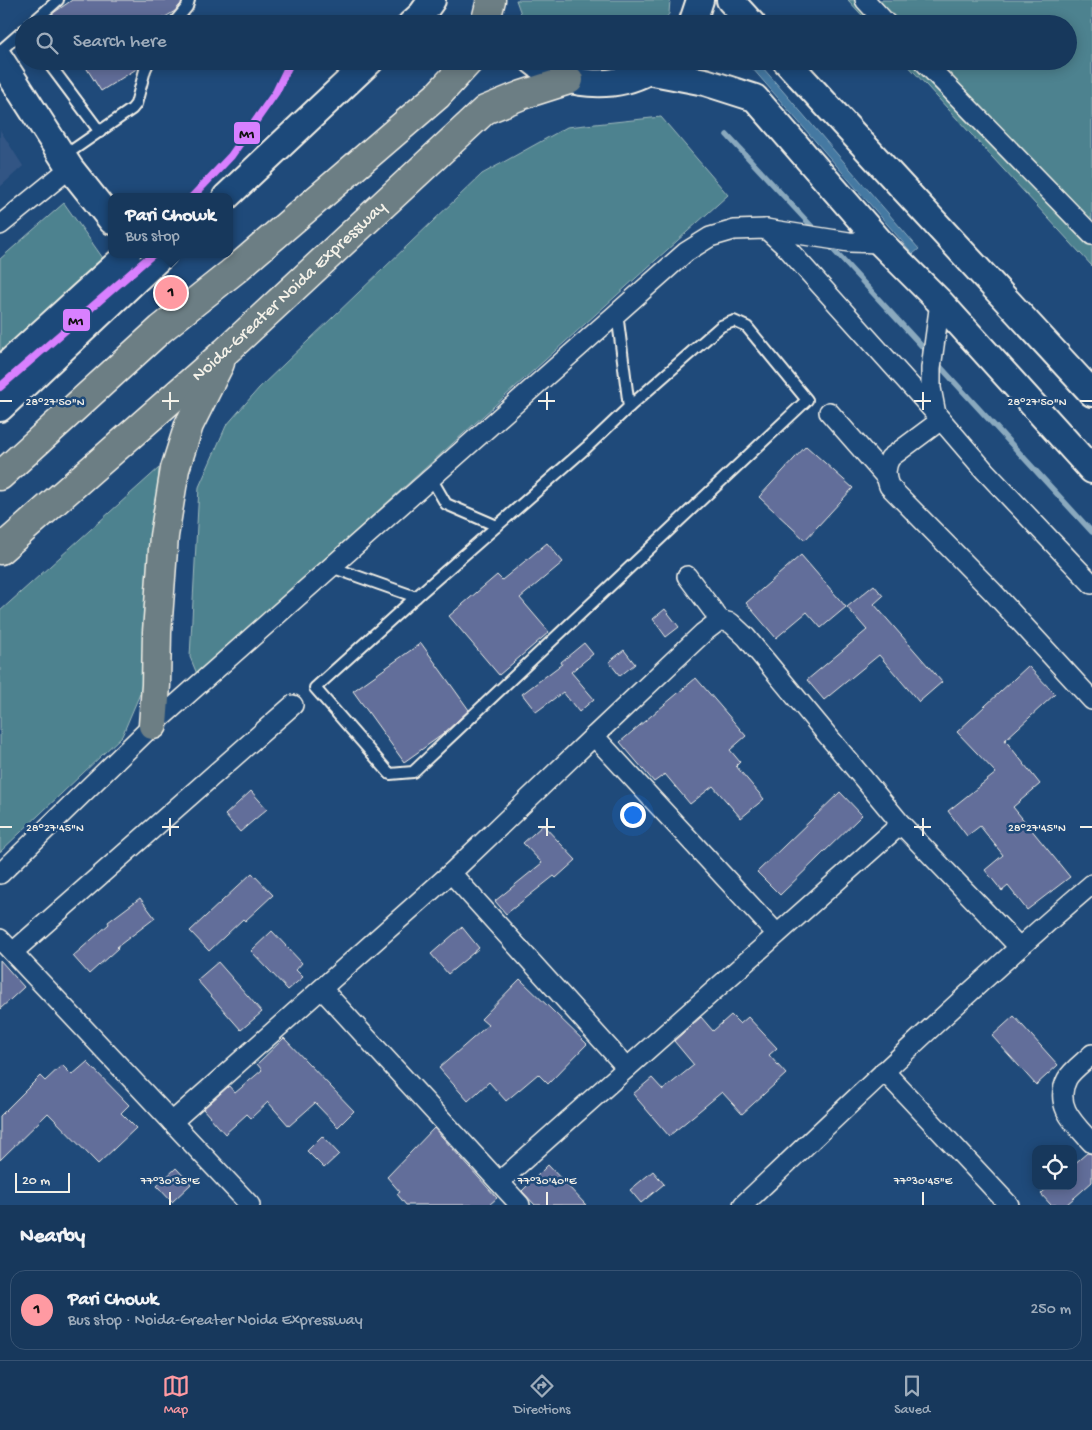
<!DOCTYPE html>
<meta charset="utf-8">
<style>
:root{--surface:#17385c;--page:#244365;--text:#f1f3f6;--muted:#9eacbb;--line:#365272;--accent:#ff9aa2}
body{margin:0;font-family:"Gochi Hand",sans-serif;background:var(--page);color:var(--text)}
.controls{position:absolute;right:15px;bottom:15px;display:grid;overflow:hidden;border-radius:10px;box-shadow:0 2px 12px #0003}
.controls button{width:45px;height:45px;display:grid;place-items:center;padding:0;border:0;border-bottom:1px solid var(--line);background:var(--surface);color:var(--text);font:25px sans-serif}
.scale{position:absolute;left:15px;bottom:12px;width:55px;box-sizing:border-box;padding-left:5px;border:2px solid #f4f1e8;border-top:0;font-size:14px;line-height:18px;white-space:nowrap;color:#f4f1e8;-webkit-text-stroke:4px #1f4a7a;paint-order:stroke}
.you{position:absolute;left:632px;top:814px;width:18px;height:18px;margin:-12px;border:4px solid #fff;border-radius:50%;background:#1a73e8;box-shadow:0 0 0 8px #1a73e833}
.badge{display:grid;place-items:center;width:32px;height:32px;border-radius:50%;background:var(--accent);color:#111;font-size:16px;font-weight:700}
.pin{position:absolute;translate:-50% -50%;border:2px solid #fff;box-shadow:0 1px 5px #0006}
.popup{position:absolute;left:108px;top:193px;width:125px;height:65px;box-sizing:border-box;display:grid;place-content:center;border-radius:10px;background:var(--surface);filter:drop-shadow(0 1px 4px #0005);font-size:16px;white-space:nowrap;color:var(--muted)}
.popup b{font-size:19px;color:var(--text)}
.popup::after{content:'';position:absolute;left:50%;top:100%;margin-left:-10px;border:10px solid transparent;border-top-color:var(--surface)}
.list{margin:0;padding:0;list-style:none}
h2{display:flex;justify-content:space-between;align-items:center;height:65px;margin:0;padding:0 20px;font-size:21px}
h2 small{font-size:16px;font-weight:400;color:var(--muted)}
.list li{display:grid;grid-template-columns:32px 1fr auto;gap:15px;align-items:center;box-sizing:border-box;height:80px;margin:0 10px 10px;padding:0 10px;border:1px solid var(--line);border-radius:15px}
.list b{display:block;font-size:19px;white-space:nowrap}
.list p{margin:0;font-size:16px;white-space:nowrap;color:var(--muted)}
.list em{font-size:16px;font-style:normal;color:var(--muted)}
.icon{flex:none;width:28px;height:28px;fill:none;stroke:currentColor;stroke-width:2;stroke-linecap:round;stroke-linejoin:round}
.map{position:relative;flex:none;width:1092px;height:1205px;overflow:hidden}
.search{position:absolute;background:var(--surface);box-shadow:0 2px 12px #0003;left:15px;right:15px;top:15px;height:55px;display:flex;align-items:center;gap:12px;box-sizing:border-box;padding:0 18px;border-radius:28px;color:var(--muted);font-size:19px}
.sheet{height:155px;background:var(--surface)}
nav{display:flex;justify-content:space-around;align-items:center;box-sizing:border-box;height:70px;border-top:1px solid var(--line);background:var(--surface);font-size:14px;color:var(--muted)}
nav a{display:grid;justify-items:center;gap:2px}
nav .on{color:var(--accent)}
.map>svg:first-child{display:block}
.built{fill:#335584}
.green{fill:#4d828f;stroke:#a0babc}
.water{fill:#4479a2;stroke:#8aa9be}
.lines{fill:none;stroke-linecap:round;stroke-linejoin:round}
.stream{stroke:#8aa9be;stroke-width:5.5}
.building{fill:#626e9a;stroke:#f4f1e8}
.lane-casing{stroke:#f4f1e8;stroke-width:14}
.street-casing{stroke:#f4f1e8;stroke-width:22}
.secondary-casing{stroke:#f4f1e8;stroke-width:30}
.highway-casing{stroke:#f4f1e8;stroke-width:31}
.lane{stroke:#1f4a7a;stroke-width:10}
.street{stroke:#1f4a7a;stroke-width:19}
.secondary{stroke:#1f4a7a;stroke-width:26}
.highway{stroke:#6c7e84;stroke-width:28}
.metro-1-casing{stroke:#1f4a7a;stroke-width:11}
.metro-1{stroke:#d880ff;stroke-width:8}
.ticks{fill:none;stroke:#f4f1e8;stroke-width:2}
.labels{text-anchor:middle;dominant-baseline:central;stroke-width:5;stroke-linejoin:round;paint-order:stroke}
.street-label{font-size:18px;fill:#f4f1e8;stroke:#1f4a7a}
.ticks-label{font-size:12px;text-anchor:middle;fill:#f4f1e8;stroke:#1f4a7a;stroke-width:5;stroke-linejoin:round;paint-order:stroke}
.line-badge{stroke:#1f4a7a;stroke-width:2}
.pale-badge-label{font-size:14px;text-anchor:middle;font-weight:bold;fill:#111}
</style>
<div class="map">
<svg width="1092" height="1205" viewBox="0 0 1092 1205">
<rect width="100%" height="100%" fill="#1f4a7a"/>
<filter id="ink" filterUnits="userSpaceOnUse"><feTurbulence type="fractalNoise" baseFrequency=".02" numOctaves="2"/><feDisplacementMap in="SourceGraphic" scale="10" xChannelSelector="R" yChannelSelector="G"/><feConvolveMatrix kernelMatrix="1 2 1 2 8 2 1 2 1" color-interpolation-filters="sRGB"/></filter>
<g filter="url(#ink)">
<polygon class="built" points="0,130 23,166 0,187"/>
<g class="green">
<polygon points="516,0 670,0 669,14 661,24 527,24 521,14"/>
<polygon points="848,0 1092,0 1092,266 904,61 1068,61 1068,24 870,24"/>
<polygon points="661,117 728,195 197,674 190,657 199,487 226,426 259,388 482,174 567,127"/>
<polygon points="64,203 117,278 0,400 0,259"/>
<polygon points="159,468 148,675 122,736 0,852 0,611"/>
</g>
<polygon class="water" points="746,61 757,61 919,249 913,254"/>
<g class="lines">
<g class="stream">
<polyline points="727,135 816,231"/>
<polyline points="827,243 929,354"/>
<polyline points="937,363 1092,532"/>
</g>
</g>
<g class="building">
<polygon points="72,0 182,0 181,4 175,11 154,24 58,24 52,14"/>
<polygon points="82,61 141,61 138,68 101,91"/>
<polygon points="806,446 853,488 805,540 759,497"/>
<polygon points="547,543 563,562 520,598 549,632 499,675 449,616 497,575 502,580"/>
<polygon points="801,555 846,607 821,628 807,612 776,638 746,603"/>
<polygon points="874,585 883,596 874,604 942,682 919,702 879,655 824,700 807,680 867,630 847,607"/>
<polygon points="665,609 679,627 666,637 653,619"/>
<polygon points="421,643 469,710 442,735 404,762 353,691"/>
<polygon points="584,643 593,654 571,672 594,699 579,712 563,692 536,712 522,694 562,664 561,662"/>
<polygon points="624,650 635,664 620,676 609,662"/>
<polygon points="1028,666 1055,694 1005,740 1040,784 1013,807 1070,877 1027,910 1008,886 1002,891 985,870 1003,855 980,826 967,836 948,811 996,773 957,732"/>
<polygon points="696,678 746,736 730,750 740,762 736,766 764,799 741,818 713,786 690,804 665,774 654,782 620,742"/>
<polygon points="251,791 267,809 240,832 225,815"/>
<polygon points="840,792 862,815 780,895 757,872"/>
<polygon points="543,825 576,860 556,878 554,876 506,914 495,901 542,863 523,843"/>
<polygon points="252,873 273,895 245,921 243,919 209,951 190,931"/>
<polygon points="140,898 155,918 117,947 118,948 89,974 73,956 109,924 108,922"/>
<polygon points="462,927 479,948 448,974 431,954"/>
<polygon points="272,931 302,963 296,970 303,977 288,990 251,951"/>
<polygon points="0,960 24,987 0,1009"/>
<polygon points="218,962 262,1012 241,1030 197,980"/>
<polygon points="520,979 587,1044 548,1084 538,1074 506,1101 489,1082 468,1101 439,1068 488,1025 481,1019"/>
<polygon points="731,1015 740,1024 748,1017 777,1048 769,1055 786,1074 742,1114 722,1092 669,1136 633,1094 652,1078 663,1090 694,1065 674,1041 701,1017 713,1031"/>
<polygon points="1014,1016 1058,1065 1036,1085 992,1036"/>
<polygon points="284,1038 354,1111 338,1127 315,1103 289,1126 268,1102 251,1118 247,1114 225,1134 203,1109 229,1086 235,1093 262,1070 257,1064"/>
<polygon points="87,1062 129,1105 121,1113 136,1128 98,1164 48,1113 0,1160 0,1116 40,1076 45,1081 62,1065 72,1075"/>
<polygon points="434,1128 497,1198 489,1205 406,1205 397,1194 400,1192 387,1177"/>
<polygon points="322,1136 339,1154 324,1168 307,1151"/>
<polygon points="1087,1153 1092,1154 1092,1182 1066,1205 1051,1205 1041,1194 1049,1186 1073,1186 1073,1165"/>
<polygon points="548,1165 586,1205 535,1205 522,1191"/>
<polygon points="176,1168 191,1184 172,1202 157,1186"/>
<polygon points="653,1171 664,1184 641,1203 630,1190"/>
</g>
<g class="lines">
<g class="lane-casing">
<g id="lane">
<polyline points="31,24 58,0"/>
<polyline points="173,24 187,7 189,0"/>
<polyline points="0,51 24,30"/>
<polyline points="47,61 100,132"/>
<polyline points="64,156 132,109 136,104 145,70 149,61"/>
<polyline points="431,478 446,504 497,526"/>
<polyline points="331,567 416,597 587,447 629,407 617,313"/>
<polyline points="416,597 315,688 390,774 413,772 807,400 747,327 734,321 721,326 629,407"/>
</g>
</g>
<g class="street-casing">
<g id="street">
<polyline points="865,0 887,24"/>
<polyline points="923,61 1092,235"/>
<polyline points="0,225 70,168"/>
<polyline points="766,229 786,247 937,415 985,471 1092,584"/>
<polyline points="829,412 885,476"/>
<polyline points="936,414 931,388 931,368 940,302"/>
<path d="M941 420 890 458C885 468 885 475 889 486L992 591 1092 700"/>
<polyline points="687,576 720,620"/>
<polyline points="594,736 777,934"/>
<polyline points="451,873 627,1068"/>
<polyline points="0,874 153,725 686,252 710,237 734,230 766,229 849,242 881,243"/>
<polyline points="0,939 250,1205"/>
<polyline points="13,952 293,705"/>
<polyline points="322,989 520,1205"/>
<path d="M1092 1054C1085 1061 1071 1071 1067 1079 1053 1106 1076 1125 1092 1143"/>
<polyline points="884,1071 1009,1205"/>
<polyline points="172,1122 451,873 594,736 703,633 720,620 731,623 746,637 901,824 1019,947"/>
<polyline points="499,1182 901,824"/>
<path d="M743 1205C858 1096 972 987 1092 884"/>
</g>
</g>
<g class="secondary-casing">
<g id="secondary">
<polyline points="730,0 752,24"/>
<polyline points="411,24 422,14 432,0"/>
<polyline points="692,24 700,0"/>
<polyline points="0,59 70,168 112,221"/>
<path d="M533 61C564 87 613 90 648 71 652 68 657 64 661 61"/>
<polyline points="786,61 1092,393"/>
<polyline points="648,71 705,82 755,98 881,243 940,302 1092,470"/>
<polyline points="226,197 370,61"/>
<polyline points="0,371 127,255"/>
<polyline points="0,408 163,254"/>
</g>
</g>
<g class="highway-casing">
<g id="highway">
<polyline points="485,24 491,0"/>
<polyline points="0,476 161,329 235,270 437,96 469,61"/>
<path id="s1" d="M0 550 225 352 485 110 522 95 569 80"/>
<polyline points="153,725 156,685 157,632 164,536 175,469 189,425 220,363"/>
</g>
</g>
<use href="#lane" class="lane"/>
<use href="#street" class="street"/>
<use href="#secondary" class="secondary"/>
<use href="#highway" class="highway"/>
<g class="metro-1-casing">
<g id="metro-1">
<polyline points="192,197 231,156 276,92 291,61"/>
<polyline points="0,387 153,254"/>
</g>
</g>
<use href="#metro-1" class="metro-1"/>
</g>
</g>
<path class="ticks" d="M170 392V410M547 392V410M923 392V410M0 401H12M162 401H179M538 401H555M914 401H931M1080 401H1092M170 818V836M547 818V836M923 818V836M0 827H12M162 827H179M538 827H555M914 827H931M1080 827H1092M170 1192V1205M547 1192V1205M923 1192V1205"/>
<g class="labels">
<g class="street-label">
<text stroke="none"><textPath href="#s1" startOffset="388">Noida-Greater Noida Expressway</textPath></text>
</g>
</g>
<g class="ticks-label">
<text x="55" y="405">28°27'50"N</text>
<text x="1037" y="405">28°27'50"N</text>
<text x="55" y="831">28°27'45"N</text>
<text x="1037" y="831">28°27'45"N</text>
<text x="170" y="1184">77°30'35"E</text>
<text x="547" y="1184">77°30'40"E</text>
<text x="923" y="1184">77°30'45"E</text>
</g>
<g class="line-badge">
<rect x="233" y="121" width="28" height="24" rx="5" fill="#d880ff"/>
<rect x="62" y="308" width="29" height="24" rx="5" fill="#d880ff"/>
</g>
<g class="pale-badge-label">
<text x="247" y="138">M1</text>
<text x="76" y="325">M1</text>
</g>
</svg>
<div class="controls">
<button><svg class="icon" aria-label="locate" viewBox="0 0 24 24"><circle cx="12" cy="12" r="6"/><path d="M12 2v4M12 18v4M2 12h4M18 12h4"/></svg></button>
</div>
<div class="scale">20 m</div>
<div class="you"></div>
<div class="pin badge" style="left:171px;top:293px">1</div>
<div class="popup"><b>Pari Chowk</b>Bus stop</div>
<div class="search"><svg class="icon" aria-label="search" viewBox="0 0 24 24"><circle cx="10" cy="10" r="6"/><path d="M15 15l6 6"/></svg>Search here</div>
</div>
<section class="sheet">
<h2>Nearby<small></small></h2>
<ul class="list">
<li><span class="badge">1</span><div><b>Pari Chowk</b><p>Bus stop · Noida-Greater Noida Expressway</p></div><em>250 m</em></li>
</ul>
</section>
<nav>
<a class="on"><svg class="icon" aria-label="map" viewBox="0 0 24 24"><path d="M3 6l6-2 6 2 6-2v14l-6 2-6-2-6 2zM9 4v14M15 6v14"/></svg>Map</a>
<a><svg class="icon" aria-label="directions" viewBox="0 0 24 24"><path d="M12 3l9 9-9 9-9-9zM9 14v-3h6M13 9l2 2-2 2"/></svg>Directions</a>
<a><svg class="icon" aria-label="saved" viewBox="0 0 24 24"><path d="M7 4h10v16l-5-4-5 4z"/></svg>Saved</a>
</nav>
